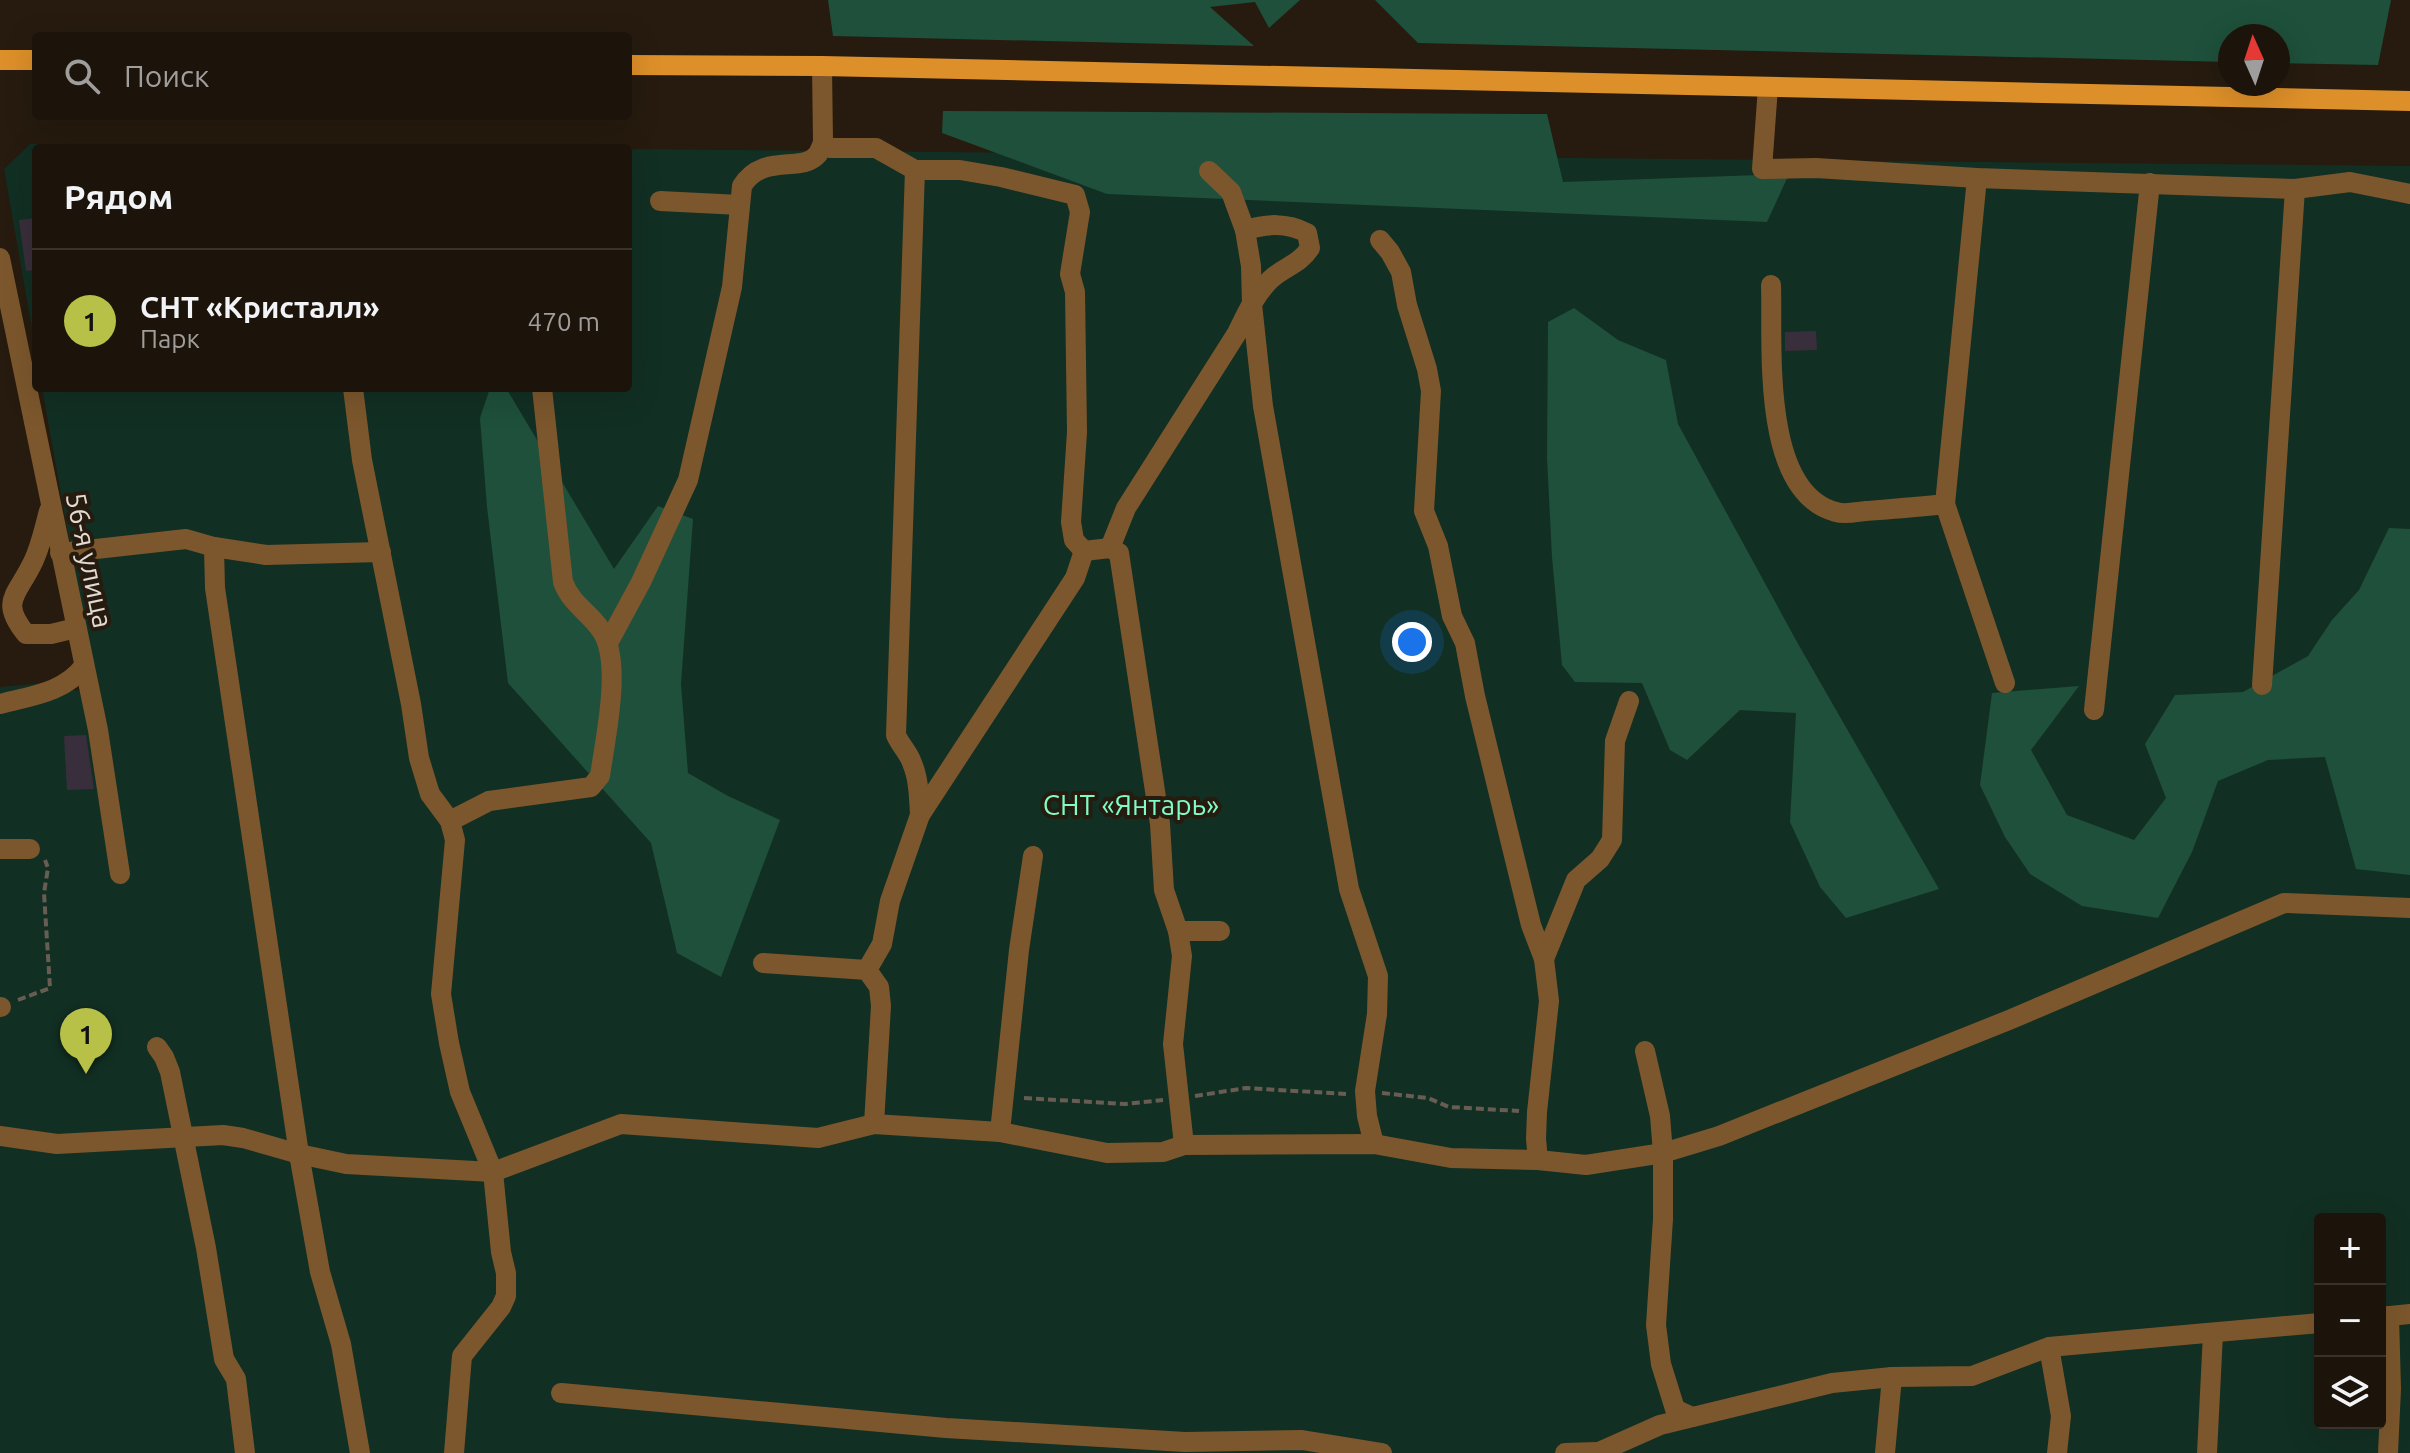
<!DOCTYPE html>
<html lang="ru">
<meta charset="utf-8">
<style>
:root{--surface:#1c140a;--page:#292118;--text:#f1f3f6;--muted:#a09e9c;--line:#3a332b;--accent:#b8c147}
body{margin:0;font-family:Ubuntu,sans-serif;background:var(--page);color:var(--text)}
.controls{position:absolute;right:24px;bottom:24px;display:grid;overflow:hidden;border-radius:8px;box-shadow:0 8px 32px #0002}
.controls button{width:72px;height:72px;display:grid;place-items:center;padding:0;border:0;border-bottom:2px solid var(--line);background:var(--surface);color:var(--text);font:40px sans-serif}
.compass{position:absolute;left:2218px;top:24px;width:72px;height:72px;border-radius:50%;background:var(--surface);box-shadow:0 8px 32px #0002;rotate:357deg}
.you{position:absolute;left:1412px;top:642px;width:28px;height:28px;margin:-20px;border:6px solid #fff;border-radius:50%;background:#1a73e8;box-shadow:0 0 0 12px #1a73e833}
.badge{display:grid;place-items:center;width:52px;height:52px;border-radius:50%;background:var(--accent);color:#111;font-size:26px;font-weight:700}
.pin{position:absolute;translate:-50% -66px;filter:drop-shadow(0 2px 4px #0008)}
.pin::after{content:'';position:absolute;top:42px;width:28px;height:24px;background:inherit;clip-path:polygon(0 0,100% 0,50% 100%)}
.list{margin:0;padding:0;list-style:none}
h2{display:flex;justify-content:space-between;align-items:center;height:104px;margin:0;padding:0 32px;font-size:34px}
h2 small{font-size:26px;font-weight:400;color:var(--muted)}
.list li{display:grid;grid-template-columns:52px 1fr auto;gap:24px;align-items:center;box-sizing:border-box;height:144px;padding:0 32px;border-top:2px solid var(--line)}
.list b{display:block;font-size:30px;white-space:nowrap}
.list p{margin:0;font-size:26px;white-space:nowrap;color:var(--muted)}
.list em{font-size:26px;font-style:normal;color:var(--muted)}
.icon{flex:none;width:44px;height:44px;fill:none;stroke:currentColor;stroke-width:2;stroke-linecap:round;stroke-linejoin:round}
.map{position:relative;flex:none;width:2410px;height:1453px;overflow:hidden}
.search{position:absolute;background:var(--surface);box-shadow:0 8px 32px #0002;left:32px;top:32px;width:600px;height:88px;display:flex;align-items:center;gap:20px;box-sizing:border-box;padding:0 28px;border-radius:8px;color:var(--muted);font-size:30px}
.panel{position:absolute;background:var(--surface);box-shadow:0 8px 32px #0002;left:32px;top:144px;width:600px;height:248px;border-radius:8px}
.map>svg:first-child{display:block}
.green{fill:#122f23;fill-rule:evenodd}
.forest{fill:#1e503b}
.building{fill:#392e3b}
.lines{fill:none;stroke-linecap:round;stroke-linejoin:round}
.path{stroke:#675d52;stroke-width:4;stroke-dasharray:8 4;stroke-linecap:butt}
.minor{stroke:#7c572d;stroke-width:20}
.major{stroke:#dd8f29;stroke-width:20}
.labels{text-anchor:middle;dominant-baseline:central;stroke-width:8;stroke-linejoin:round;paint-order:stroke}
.street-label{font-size:28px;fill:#e3dbd2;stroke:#261b0e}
.park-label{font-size:28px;fill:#7efcc4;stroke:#261b0e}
</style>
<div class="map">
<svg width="2410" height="1453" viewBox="0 0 2410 1453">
<rect width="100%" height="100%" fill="#261b0e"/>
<g class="green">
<polygon points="30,144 483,148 36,148 36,352 4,169"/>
<path d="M628 149 2410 166V1453H0V687L44 683 97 695 42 388H628ZM2320 1219H2380V1423H2320Z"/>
</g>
<g class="forest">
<polygon points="828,0 1300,0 1269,28 1255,2 1210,7 1254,46 833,36"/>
<polygon points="1375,0 2391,0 2378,65 2278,63 2278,36 2230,36 2230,62 1418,43"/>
<polygon points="943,111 1547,114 1563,182 1789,174 1767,222 1107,194 942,133"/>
<polygon points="1574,308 1618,340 1666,360 1678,424 1797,642 1939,889 1846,918 1820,887 1790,822 1796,713 1740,710 1687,760 1670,750 1642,683 1575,682 1562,665 1552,557 1547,458 1548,322"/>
<polygon points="490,388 506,388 614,569 658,506 693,519 681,684 688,773 728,796 780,820 721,977 677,953 651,843 508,683 487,507 480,418"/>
<polygon points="2389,528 2410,529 2410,875 2356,869 2325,757 2268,760 2218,781 2192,852 2158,918 2082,906 2030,874 2005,837 1980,785 1992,693 2079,686 2031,750 2067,815 2134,840 2166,798 2145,744 2175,695 2243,692 2308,656 2332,620 2359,590"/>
</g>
<g class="building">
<polygon points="36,218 36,270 26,271 19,220"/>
<polygon points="1816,331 1817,350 1785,351 1785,332"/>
<polygon points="86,735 94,789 67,790 64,736"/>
</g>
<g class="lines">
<g class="path">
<polyline points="18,1000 50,988 44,893 48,868 45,860"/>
<polyline points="1382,1093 1428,1098 1449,1107 1519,1111"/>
<polyline points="1195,1096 1246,1088 1346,1094"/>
<polyline points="1024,1098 1125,1104 1163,1100"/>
</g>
<g class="minor">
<polyline points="822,66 823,142 829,148 876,148 915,170 960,170 1001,177 1075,195 1080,212 1070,274 1075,292 1077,432 1071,522 1074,540 1084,551 1110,548 1119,553 1160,824 1164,890 1178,931 1182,956 1173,1044 1184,1145"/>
<polyline points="1768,87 1762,169 1816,168 1977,178 2295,189 2350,182 2410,194"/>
<path d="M915 170 896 735C900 745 909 753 912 763 919 779 919 798 920 815"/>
<polyline points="1209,171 1231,192 1245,230 1251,266 1252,304 1263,406 1349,889 1378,976 1377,1014 1365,1091 1367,1116 1374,1144"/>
<polyline points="660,201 740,205"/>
<polyline points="1380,240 1390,252 1401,272 1407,305 1427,369 1431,391 1424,511 1438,546 1452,616 1465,643 1475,696 1531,925 1544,959 1549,1001 1537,1112 1536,1139 1538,1160"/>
<polyline points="0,258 98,730 120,874"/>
<path d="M1771 285C1773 345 1760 492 1836 512 1845 515 1856 512 1866 511 1892 509 1919 507 1945 504L2005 683"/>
<polyline points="353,388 362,460 411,704 419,758 430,794 450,821 455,840 441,994 449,1043 460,1092 493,1172 501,1252 506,1273 506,1296 501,1307 462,1356 454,1453"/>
<polyline points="1945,504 1977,178"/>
<path d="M49 511C44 529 40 550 31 566 16 596 0 602 26 634H51L76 628"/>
<polyline points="214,547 215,588 299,1154 320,1272 341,1344 360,1453"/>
<path d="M1110 548 1126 508 1237 333C1246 315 1255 294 1271 279 1285 266 1299 265 1310 248L1307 233C1286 222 1267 224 1245 230"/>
<polyline points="60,553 186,539 214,547 266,555 381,552"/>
<path d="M608 643 641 582 688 480 732 287 742 186C763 152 802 174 818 154 820 150 822 146 823 142"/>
<polyline points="2262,685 2295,189"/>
<path d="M0 704C30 696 64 693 84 666"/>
<polyline points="2094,710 2150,183"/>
<path d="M450 821 489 801 591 787 600 776C605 739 623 661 601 630 588 611 572 605 563 582L542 388"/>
<polyline points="0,849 30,849"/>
<polyline points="1178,931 1220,931"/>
<polyline points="1544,959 1576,880 1600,859 1612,840 1615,741 1629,701"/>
<polyline points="763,963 867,970 879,987 881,1006 874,1124"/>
<polyline points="867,970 882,944 890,901 920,815 1075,578 1084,551"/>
<polyline points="0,1007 1,1007"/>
<polyline points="157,1047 164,1057 170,1072 206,1248 224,1359 236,1379 245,1453"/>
<polyline points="1645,1051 1660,1116 1663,1153 1663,1219 1656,1325 1661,1364 1675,1409 1692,1417"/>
<polyline points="1000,1132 1019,950 1033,856"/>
<polyline points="0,1136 57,1144 223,1135 243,1138 299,1154 346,1164 493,1172 621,1124 818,1138 874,1124 1000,1132 1107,1153 1163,1152 1184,1145 1374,1144 1451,1158 1538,1160 1586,1165 1663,1153 1719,1136 2009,1020 2284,903 2410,908"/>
<polyline points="2380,1317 2410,1314"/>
<polyline points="2049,1347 2061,1416 2057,1453"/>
<polyline points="561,1393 946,1428 1185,1442 1302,1440 1382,1453"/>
<polyline points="1565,1453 1597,1452"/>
<polyline points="1597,1453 1660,1425 1832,1383 1892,1377 1972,1376 2049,1347 2320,1323"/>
<polyline points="1885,1453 1892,1377"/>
<polyline points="2207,1453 2213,1334"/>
<polyline points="2388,1453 2391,1389 2389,1316"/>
</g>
<g class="major">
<polyline points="0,60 36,60"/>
<polyline points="628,65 822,66 2410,101"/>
</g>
</g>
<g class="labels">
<g class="street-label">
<text transform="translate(90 560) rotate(78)">56-я улица</text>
</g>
<g class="park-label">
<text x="1131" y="804">СНТ «Янтарь»</text>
</g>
</g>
</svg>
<div class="controls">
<button>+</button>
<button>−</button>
<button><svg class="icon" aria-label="layers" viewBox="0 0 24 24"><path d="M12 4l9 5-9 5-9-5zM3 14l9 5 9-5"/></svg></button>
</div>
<svg class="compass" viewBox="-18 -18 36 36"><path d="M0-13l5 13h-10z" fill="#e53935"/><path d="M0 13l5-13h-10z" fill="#a09e9c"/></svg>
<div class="you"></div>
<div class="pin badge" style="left:86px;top:1074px">1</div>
<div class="search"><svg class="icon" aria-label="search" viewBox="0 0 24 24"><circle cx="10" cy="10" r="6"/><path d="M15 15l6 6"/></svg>Поиск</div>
<section class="panel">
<h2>Рядом<small></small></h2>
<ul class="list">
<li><span class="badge">1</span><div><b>СНТ «Кристалл»</b><p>Парк</p></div><em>470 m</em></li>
</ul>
</section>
</div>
